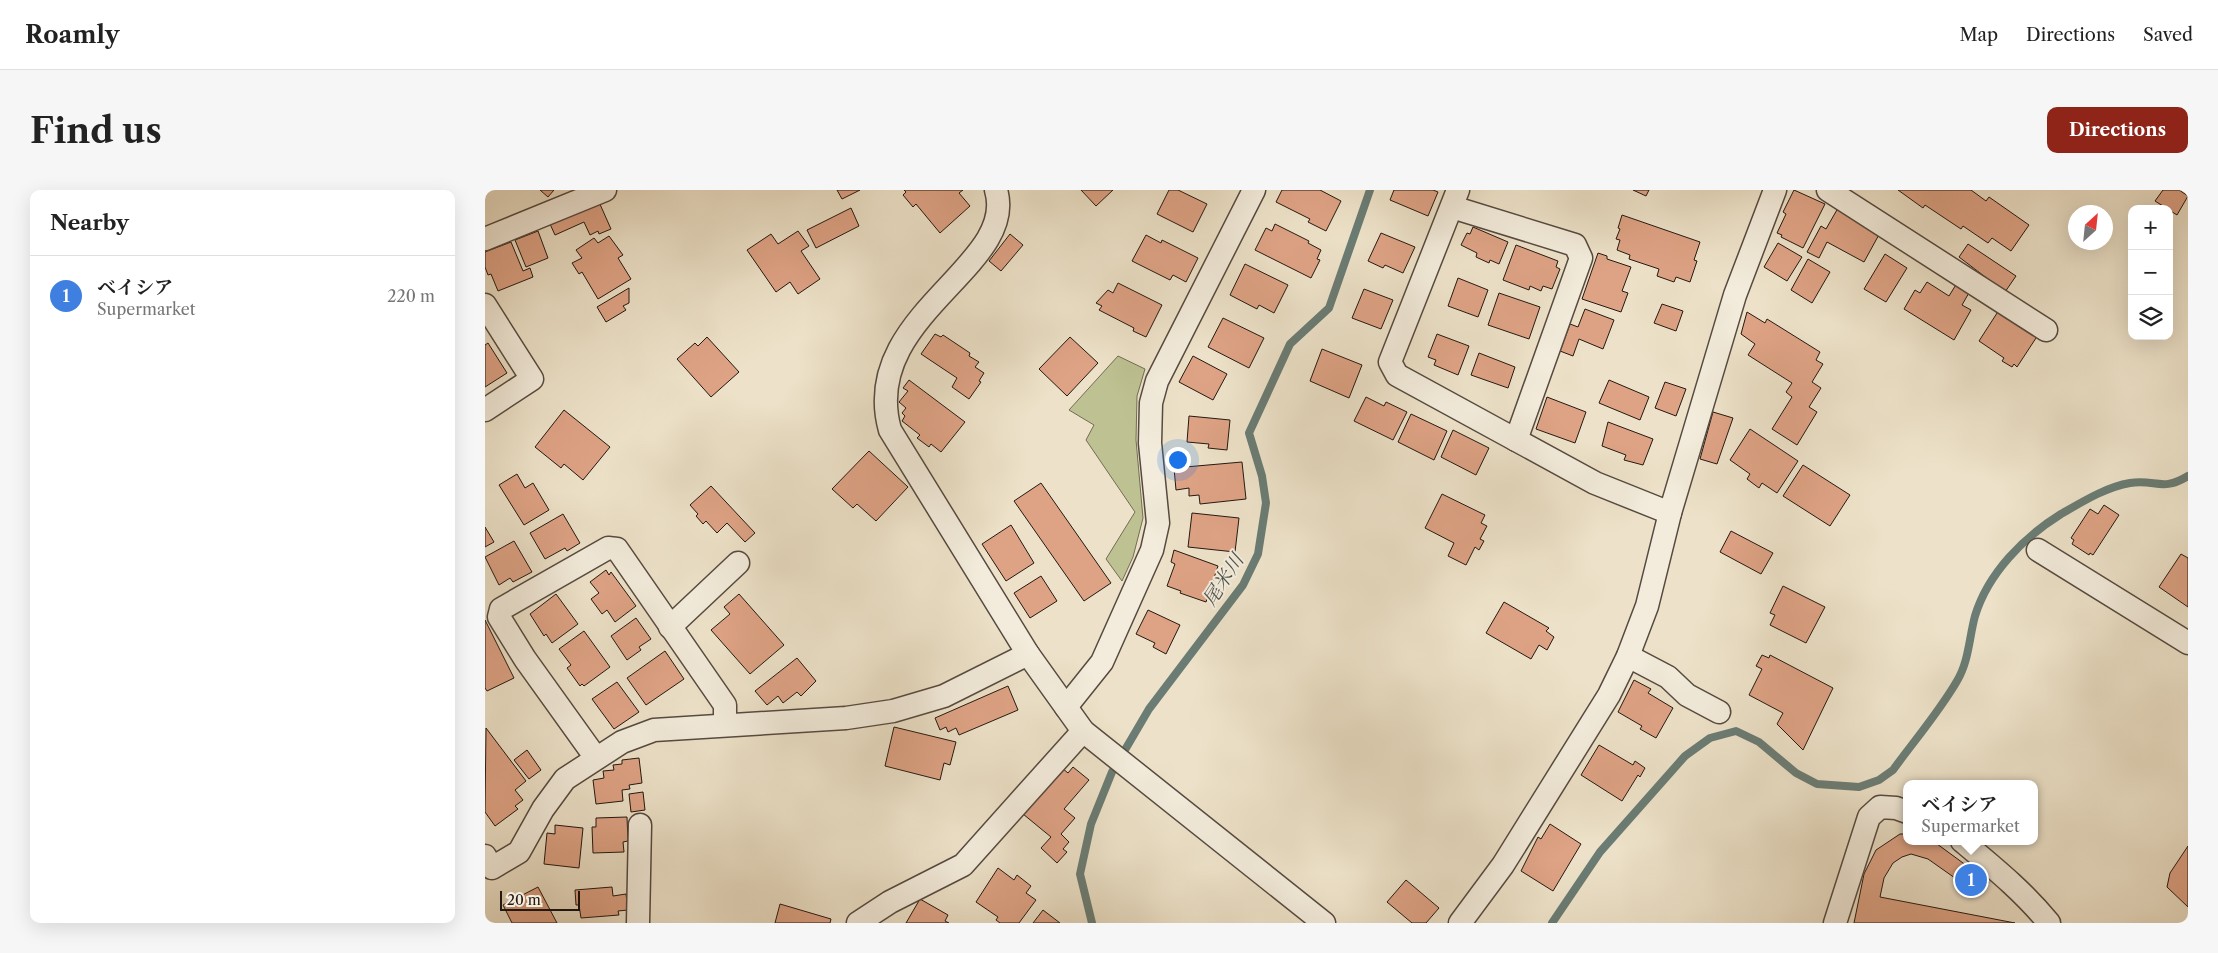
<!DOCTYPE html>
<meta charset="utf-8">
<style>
:root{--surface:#fff;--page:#f6f6f6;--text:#222;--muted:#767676;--line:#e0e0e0;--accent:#8f2418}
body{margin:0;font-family:"Libre Caslon Text","Noto Serif JP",serif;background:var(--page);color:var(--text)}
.controls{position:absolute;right:15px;top:15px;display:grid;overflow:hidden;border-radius:10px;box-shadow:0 5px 20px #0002}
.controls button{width:45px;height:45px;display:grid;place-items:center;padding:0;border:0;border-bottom:1px solid var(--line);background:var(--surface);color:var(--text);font:25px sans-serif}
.compass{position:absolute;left:1583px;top:15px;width:45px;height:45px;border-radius:50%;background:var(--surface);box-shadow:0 5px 20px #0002;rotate:27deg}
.scale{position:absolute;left:15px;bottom:12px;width:80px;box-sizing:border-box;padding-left:5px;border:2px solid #241812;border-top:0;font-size:14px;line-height:18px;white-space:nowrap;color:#241812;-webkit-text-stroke:4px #f3ecdc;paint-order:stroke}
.you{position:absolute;left:692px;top:269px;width:18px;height:18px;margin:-12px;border:4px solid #fff;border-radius:50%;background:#1a73e8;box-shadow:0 0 0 8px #1a73e833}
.badge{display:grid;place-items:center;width:32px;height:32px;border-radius:50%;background:var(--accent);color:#fff;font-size:16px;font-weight:700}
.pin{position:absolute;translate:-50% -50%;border:2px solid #fff;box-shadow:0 1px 5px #0006}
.popup{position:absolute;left:1418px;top:590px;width:135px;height:65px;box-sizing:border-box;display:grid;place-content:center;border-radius:10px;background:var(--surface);filter:drop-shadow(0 1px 4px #0005);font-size:16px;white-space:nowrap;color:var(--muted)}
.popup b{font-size:19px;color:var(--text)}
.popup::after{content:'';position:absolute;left:50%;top:100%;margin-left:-10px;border:10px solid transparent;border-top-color:var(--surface)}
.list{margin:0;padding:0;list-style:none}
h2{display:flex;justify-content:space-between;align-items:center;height:65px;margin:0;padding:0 20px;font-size:21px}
h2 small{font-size:16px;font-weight:400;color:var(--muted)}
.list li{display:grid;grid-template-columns:32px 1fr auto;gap:15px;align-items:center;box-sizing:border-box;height:80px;padding:0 20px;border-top:1px solid var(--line)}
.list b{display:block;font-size:19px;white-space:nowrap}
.list p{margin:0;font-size:16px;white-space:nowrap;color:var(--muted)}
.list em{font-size:16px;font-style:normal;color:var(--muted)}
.icon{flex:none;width:28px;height:28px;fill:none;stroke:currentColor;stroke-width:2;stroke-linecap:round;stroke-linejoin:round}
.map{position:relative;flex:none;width:1703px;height:733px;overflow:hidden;border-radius:10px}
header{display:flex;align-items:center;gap:30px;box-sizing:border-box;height:70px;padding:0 25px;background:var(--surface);border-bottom:1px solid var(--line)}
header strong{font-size:24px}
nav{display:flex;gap:28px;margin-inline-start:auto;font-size:18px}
.intro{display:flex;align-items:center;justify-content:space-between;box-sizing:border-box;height:120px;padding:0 30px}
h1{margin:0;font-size:35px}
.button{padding:12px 22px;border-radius:10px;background:var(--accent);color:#fff;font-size:18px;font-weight:700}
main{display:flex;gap:30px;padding:0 30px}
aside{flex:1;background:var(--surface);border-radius:10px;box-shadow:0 5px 20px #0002}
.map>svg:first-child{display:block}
.green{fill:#bec293;stroke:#716d52}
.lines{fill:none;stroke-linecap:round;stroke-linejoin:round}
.stream{stroke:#6a7c74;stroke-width:8}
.building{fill:#dea385;stroke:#241812}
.street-casing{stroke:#564a40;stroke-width:25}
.street{stroke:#f3ecdc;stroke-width:22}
.labels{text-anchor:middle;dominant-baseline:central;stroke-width:4;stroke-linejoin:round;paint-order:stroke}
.water-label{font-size:19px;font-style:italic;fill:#4d524b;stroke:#f3ecdc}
</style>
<header>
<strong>Roamly</strong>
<nav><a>Map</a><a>Directions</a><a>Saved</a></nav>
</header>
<div class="intro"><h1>Find us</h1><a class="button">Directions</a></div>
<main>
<aside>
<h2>Nearby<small></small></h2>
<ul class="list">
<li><span class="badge" style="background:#3f7fe0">1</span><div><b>ベイシア</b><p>Supermarket</p></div><em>220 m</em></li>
</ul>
</aside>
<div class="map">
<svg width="1703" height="733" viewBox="0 0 1703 733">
<rect width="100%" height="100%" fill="#ede2c9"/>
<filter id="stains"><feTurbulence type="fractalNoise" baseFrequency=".004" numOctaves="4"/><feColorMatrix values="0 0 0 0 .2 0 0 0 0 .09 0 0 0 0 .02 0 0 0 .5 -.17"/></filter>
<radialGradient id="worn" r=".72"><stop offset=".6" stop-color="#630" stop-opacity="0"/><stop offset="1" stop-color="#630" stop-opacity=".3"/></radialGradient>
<polygon class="green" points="633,166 660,179 652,206 651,250 658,328 648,367 637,391 621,369 650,322 601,250 609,235 584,220"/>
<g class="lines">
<g class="stream">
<polyline points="607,733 595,684 606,634 627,582 664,519 758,395 773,364 781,313 777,286 764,243 805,154 844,118 885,0"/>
<path d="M1067 733 1115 662 1200 566 1225 548 1251 541 1274 552 1311 583 1332 594 1374 597 1394 590 1408 580C1429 551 1454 522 1472 491 1484 471 1484 448 1490 426 1503 383 1539 347 1576 324 1597 312 1621 297 1645 293 1671 289 1677 302 1703 286"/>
</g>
</g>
<g class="building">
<polygon points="55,0 69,0 63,7"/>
<polygon points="352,0 375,0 357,9"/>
<polygon points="419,0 478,0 474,3 485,16 455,43 431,14 428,17 418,5 421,2"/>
<polygon points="596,0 628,0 611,16"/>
<polygon points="684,0 693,0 722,14 708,42 672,24"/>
<polygon points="797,0 835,0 856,11 841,41 823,32 825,29 791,12"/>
<polygon points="909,0 948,0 953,2 943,26 905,10"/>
<polygon points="1148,0 1164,0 1161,6"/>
<polygon points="1309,0 1340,14 1318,58 1296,47 1297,45 1292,43 1301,24 1298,22"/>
<polygon points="1413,0 1486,0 1501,11 1504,7 1544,35 1526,61 1507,48 1503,53 1478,36 1476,39 1440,15 1438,18"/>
<polygon points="1678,0 1694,0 1703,6 1692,25 1670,11"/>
<polygon points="114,12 126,39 114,44 113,41 105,45 99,32 70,45 65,34"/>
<polygon points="366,18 374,36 331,58 322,40"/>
<polygon points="1353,18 1396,41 1379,72 1342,52 1334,68 1322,62 1336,36 1341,39"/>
<polygon points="1137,25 1215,52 1209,70 1212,71 1205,92 1191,87 1189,92 1172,86 1174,79 1144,69 1145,65 1132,60 1135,50 1131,49 1135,39 1133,38"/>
<polygon points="790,34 824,51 823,53 836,60 832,69 835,70 826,88 770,60 781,38 787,41"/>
<polygon points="988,37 1023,52 1014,74 1005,70 1004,73 991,67 992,63 976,55 982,43 985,44"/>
<polygon points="53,41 63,68 41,77 30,50"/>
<polygon points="313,41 324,56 316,61 335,89 313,104 305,92 291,102 262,60 286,44 293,54"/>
<polygon points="896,43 930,57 918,83 900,75 898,78 883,71"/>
<polygon points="525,44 538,55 516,81 504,71"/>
<polygon points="661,45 676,53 677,50 713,68 701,92 688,85 685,90 647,71"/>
<polygon points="124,46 138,65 133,68 146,89 113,109 97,82 94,84 87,73 97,68 91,60 109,48 113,53"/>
<polygon points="26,52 38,81 45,78 48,87 13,101 6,84 3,85 0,77 0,62"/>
<polygon points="1293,53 1317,67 1302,91 1279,77"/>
<polygon points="1483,54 1531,86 1520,102 1474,67"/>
<polygon points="1031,55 1073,71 1071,77 1075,79 1067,99 1058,96 1056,101 1045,96 1044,100 1018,90"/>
<polygon points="1113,63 1122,66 1122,69 1146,77 1137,101 1143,103 1136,122 1097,109"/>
<polygon points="1400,64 1422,78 1401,112 1379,99"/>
<polygon points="1323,69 1345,82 1327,113 1306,100"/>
<polygon points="760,74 803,95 789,123 774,115 772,119 745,105"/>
<polygon points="973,88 1003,100 993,127 963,116"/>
<polygon points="1442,92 1464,106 1472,93 1485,101 1477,115 1486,120 1469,150 1419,119 1430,100 1435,103"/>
<polygon points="633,93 677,115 661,147 648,141 649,138 614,120 617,116 611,113 623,100 628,103"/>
<polygon points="144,98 144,113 138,116 141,120 121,132 112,117"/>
<polygon points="879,99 908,110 896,139 867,128"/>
<polygon points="1014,103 1055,117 1044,149 1003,135"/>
<polygon points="1177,114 1198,121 1191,141 1169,133"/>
<polygon points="1100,119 1129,130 1118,159 1094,149 1088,166 1075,161 1085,134 1093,137"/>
<polygon points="1514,120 1553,145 1532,177 1529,174 1527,177 1517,171 1519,168 1494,151"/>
<polygon points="1262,122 1280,133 1282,129 1335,162 1331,170 1338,174 1327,192 1336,198 1324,217 1332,222 1312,255 1287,239 1307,207 1301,202 1307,193 1263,165 1270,154 1256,144"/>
<polygon points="738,128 779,148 764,178 723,157"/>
<polygon points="450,144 456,147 458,145 485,163 484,166 494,172 490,177 499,183 494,191 496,192 484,209 467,197 472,188 436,164"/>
<polygon points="952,144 984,156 973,185 949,175 951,170 943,167"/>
<polygon points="222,147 254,182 226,207 192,169 210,153 213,156"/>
<polygon points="585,147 613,173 582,206 554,179"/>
<polygon points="3,153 22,183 0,197 0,155"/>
<polygon points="837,159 877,175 864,208 825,191"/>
<polygon points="994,163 1030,177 1023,198 986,185"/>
<polygon points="708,166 742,184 728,210 694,192"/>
<polygon points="424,190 480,232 456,262 446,254 444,257 432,248 435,245 417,231 420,226 417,223 421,218 414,212 423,201 418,198"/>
<polygon points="1124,190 1164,207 1155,230 1114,213"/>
<polygon points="1180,192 1201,199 1191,226 1170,218"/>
<polygon points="881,207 899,216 901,212 922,222 908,250 869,231"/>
<polygon points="1062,207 1101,222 1090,253 1051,239"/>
<polygon points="79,220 125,257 98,290 79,274 76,278 50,257"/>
<polygon points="1228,222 1248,228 1232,274 1215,269"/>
<polygon points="926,224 962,241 949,270 913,252"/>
<polygon points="704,226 745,230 742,260 723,258 724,254 702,252"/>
<polygon points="1123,232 1168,249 1158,275 1139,270 1141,265 1117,256"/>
<polygon points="1265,239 1313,271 1292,303 1277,293 1274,298 1262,289 1265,284 1245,270"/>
<polygon points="968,240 1004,258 991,285 956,267"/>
<polygon points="384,261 423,297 391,331 372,314 368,318 347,299"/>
<polygon points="757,272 761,309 715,314 714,305 704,306 704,298 691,300 689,278"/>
<polygon points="1318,275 1365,305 1345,336 1298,306"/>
<polygon points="32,284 40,298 48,293 64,320 39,335 14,295"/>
<polygon points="556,293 626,393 599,411 529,311"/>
<polygon points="226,296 270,343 260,352 242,333 232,343 221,331 218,334 211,326 213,324 205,315"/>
<polygon points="957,304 1000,325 996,333 1002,336 995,349 999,351 994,360 990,357 981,375 963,366 969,353 940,338"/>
<polygon points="1619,315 1634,325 1608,365 1605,363 1604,365 1587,354 1589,350 1586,348 1605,319 1613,324"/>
<polygon points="707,323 754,328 750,362 703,357"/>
<polygon points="78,324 95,353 82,361 80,358 60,369 45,343"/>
<polygon points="526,335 549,373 521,391 497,354"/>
<polygon points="0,337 9,352 0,357"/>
<polygon points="1246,341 1288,363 1276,384 1235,362"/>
<polygon points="29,351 47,382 28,392 25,388 14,395 0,367"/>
<polygon points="689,360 733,376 721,412 695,403 696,401 682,396 690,374 686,372"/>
<polygon points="1696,364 1703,368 1703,417 1674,397"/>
<polygon points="121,380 124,385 126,382 151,416 130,432 122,420 117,424 106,409 114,403 105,392"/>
<polygon points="556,386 572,411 545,428 529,403"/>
<polygon points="1298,396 1340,417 1321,453 1285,435 1290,425 1285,423"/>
<polygon points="71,404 93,434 67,453 61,444 59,446 45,424"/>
<polygon points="254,404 299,455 265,484 226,440 245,424 239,417"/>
<polygon points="1019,412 1064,438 1061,441 1069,447 1062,460 1054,455 1046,469 1001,443"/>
<polygon points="663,420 695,435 681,464 668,457 670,453 651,444"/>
<polygon points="151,428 166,449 154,457 156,460 142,470 126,446"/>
<polygon points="0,430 29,488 2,501 0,498"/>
<polygon points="99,441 125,477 99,496 97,494 95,496 82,478 86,475 74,459"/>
<polygon points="180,461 199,489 161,515 142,488"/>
<polygon points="1277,465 1284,468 1285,465 1348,498 1318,560 1292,534 1298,523 1264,505 1277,479 1271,476"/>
<polygon points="312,468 331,491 316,506 312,502 298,513 293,506 282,515 270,501"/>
<polygon points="1149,490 1166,499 1163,503 1188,518 1171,548 1155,539 1157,536 1133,522"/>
<polygon points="132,492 154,522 129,539 107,509"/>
<polygon points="523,496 533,520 474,545 471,538 463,542 461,537 455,540 450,528"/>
<polygon points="409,537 471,552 465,575 459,573 455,590 400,576"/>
<polygon points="1,538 41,591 30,600 38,610 30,616 33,619 10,636 0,622"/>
<polygon points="1114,555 1148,575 1150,571 1160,578 1155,587 1153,585 1137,611 1096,585"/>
<polygon points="42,560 56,580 44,589 29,570"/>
<polygon points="154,568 157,593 144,595 145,599 137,600 138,611 111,614 108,590 119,588 118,581 129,580 128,575 137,574 137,570"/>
<polygon points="588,577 604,590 579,619 590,628 576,644 584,652 578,659 582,662 572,673 556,658 566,647 538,624 577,578 583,583"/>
<polygon points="158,602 160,620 146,622 144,604"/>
<polygon points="142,627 143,651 138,652 139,662 108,663 107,637 111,637 111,628"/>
<polygon points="1065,634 1096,654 1068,701 1036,681 1053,647 1056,649"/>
<polygon points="70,635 98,638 94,678 59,674 62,643 70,644"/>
<polygon points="1415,644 1422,644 1422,651 1448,651 1504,692 1494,705 1443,669 1426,664 1417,667 1408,673 1399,688 1395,707 1530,733 1369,733 1379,684 1391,660"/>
<polygon points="1703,656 1703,717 1682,697 1685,683"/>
<polygon points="513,678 529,690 532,685 546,696 541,703 551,710 534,733 515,733 511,730 513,727 491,712"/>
<polygon points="921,690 954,718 941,733 927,733 902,712"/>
<polygon points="53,697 72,733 27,733 18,715"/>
<polygon points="127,697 128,706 141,704 143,720 133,721 134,725 96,728 94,715 91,715 90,700"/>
<polygon points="435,709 463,725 460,731 464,733 421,733"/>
<polygon points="295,714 346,729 345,733 290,733"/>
<polygon points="558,720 575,733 548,733"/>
</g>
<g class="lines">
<g class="street-casing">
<g id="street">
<path d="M511 0C534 77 373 126 405 240L543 464 598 541 839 733"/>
<polyline points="973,0 905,172 912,185 1110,293 1185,323"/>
<polyline points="1343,0 1561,140"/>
<polyline points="967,17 1090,55 1096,68 1031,250"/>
<polyline points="0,49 120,0"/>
<polyline points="0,115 47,189 0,220"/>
<polyline points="1553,360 1703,453"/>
<polyline points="185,437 253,373"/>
<polyline points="1143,466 1183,487 1202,505 1234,522"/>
<polyline points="581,517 617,472 667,360 673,333 665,253 666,213 672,191 769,0"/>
<polyline points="111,568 40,469 14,427 16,419 123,358 132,359 240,515 240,534"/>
<path d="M1477 651C1508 677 1538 701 1564 733"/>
<polyline points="0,666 7,678 34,662 58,619 80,589 137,552 169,540 361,528 408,521 459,506 543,464"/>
<polyline points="153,733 155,635"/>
<polyline points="373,733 405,712 478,675 598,541"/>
<polyline points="975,733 1018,675 1124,505 1143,466 1162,416 1185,323 1250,105 1290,0"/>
<polyline points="1350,733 1384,627 1395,617 1411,618 1422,622"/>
</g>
</g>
<use href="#street" class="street"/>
</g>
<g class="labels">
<g class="water-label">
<text transform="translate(738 390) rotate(-57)">尾米川</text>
</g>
</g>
<rect width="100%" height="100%" filter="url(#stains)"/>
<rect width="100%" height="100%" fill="url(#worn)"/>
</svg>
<div class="controls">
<button>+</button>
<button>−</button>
<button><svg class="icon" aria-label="layers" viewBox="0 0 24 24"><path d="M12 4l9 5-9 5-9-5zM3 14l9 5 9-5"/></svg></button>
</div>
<svg class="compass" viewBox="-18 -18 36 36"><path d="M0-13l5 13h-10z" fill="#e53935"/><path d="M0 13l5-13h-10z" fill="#767676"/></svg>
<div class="scale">20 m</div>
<div class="you"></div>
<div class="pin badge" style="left:1486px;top:690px;background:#3f7fe0">1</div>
<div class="popup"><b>ベイシア</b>Supermarket</div>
</div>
</main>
